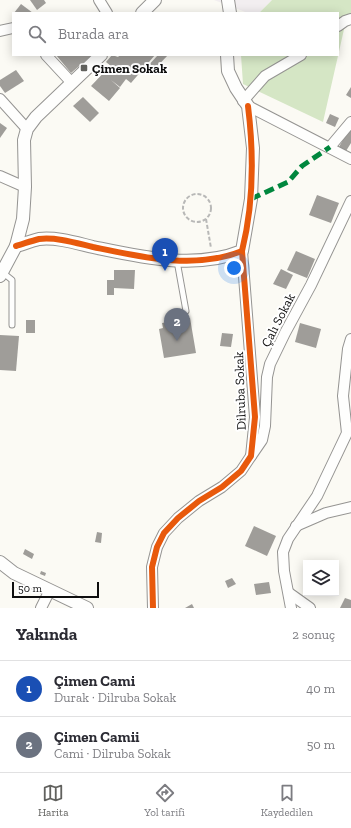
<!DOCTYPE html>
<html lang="tr">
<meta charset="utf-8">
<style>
:root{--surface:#fff;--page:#f2f2f3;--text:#2b2b33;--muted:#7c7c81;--line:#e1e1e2;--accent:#61615e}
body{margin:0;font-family:"Zilla Slab",serif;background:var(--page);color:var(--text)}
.controls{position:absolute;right:12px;bottom:12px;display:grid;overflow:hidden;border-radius:0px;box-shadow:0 2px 10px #0003}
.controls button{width:36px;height:36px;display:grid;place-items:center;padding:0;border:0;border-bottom:1px solid var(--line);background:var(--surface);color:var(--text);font:20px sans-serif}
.scale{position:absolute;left:12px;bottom:10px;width:87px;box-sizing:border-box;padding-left:4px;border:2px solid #0e0e0e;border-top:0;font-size:11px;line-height:14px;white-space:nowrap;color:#0e0e0e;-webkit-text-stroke:3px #fff;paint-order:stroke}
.you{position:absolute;left:234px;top:268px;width:14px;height:14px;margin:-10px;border:3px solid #fff;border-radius:50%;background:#1a73e8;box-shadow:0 0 0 6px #1a73e833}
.badge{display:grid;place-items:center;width:26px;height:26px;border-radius:50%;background:var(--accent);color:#fff;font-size:13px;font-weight:700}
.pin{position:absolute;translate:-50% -33px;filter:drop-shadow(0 1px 2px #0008)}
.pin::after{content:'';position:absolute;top:21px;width:14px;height:12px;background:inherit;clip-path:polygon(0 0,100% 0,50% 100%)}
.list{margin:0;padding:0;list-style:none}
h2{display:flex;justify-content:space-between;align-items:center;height:52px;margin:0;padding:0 16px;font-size:17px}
h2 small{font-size:13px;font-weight:400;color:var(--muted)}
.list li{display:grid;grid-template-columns:26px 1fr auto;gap:12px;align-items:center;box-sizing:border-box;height:56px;padding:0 16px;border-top:1px solid var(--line)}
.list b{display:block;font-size:15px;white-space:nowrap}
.list p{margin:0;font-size:13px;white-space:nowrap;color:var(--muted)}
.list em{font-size:13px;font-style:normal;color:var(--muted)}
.icon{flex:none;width:22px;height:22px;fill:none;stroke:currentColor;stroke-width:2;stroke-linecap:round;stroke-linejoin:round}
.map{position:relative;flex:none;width:351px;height:608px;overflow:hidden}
.search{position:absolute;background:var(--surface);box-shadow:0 2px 10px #0003;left:12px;right:12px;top:12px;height:44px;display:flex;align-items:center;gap:10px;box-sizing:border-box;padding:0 14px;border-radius:0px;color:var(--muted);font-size:15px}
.sheet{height:164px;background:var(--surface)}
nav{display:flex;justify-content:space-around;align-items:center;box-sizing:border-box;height:56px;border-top:1px solid var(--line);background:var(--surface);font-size:11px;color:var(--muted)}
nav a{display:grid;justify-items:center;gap:2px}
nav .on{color:var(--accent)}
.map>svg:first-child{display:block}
.industrial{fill:#f2eef0}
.forest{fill:#d5e6c5}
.building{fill:#9f9d99}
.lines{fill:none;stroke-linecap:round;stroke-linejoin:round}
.service-casing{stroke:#959492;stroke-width:7}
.minor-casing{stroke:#959492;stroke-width:12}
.tertiary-casing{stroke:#959492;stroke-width:14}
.path{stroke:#b8b8b7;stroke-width:2;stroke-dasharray:4 2;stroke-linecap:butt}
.service{stroke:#fefefd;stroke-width:5}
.minor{stroke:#fefefd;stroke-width:10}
.tertiary{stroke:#fefefd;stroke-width:12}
.quiet{stroke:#00873e;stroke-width:5;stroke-dasharray:10 5;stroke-linecap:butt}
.cycleway-casing{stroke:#fff;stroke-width:8}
.cycleway{stroke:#e8590c;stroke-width:6}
.poi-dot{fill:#61615e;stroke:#fff;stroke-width:1.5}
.labels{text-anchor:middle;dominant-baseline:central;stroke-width:4;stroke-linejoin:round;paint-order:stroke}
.poi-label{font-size:13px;font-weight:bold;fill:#0e0e0e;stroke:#fff;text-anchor:start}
.street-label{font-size:13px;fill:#0e0e0e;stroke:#fff}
</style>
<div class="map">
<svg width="351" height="608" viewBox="0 0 351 608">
<rect width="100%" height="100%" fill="#fbfaf4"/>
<polygon class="industrial" points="214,0 272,0 259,13 248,13"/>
<polygon class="forest" points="272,0 351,0 351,25 345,25 323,122 243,84 241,55 338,55 338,13 259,13"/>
<g class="building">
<polygon points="30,0 44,0 46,3 37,10"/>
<polygon points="21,4 33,13 14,13"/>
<polygon points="56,55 92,55 71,73"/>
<polygon points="112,55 118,57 120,55 155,55 131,83 126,79 120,87 111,80 120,88 109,101 91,86 110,66 123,76 106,62"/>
<polygon points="158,55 168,55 150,74 145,69"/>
<polygon points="16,70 24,81 5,93 0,86 0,80"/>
<polygon points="351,87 351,98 346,95"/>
<polygon points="83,97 99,113 90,122 73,106"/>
<polygon points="330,114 339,118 335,127 326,123"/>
<polygon points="0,123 7,128 0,138"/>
<polygon points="351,125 351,143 346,151 339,147"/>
<polygon points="317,195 339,203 331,223 309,215"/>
<polygon points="296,251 315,259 307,278 287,270"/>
<polygon points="281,269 293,275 286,289 273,284"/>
<polygon points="114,270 135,270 134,289 114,288 114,295 107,295 107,280 114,280"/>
<polygon points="190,318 196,353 164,358 159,329 163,328 162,323"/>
<rect x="26" y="320" width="9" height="13"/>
<polygon points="300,323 321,329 316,348 295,342"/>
<polygon points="222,333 233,334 231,347 220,346"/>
<polygon points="0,335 19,336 16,371 0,370"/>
<polygon points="254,526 276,536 267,556 245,546"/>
<polygon points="97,532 102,533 101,543 95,542"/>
<polygon points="25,549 34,554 32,559 23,554"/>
<polygon points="41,571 46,573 45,576 40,574"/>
<polygon points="232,578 236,584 228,588 225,581"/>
<polygon points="269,582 271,593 256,595 254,584"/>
<polygon points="345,598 351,600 351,608 340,608"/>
<polygon points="192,604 194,608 185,608"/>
</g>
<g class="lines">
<g class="service-casing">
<g id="service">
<polyline points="177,261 186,311"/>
<polyline points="2,272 12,280 12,325"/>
</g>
</g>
<g class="minor-casing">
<g id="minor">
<polyline points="99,0 107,13"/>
<polyline points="338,26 345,21 351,19"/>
<polyline points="0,31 13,28"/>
<polyline points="46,55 72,83"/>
<polyline points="0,99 27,129"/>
<polyline points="243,101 265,76 301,55"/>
<polyline points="248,106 351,159"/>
<polyline points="330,147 351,122"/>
<polyline points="0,176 25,187"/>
<polyline points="251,456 262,440 265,426 267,377 270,364 285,333 311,285 351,201"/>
<polyline points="296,526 326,513 351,507"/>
<polyline points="289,593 310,608"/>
<polyline points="41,608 50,590"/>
<polyline points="153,608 152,567 157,547 164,533 178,518 199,501 222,487 241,471 251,456 255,417 242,251"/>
<polyline points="291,608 284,571 283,552 288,539 317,496 347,433 343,396 348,349 351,339"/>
</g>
</g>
<g class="tertiary-casing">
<g id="tertiary">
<polyline points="228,0 230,13"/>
<polyline points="142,13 155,0"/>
<path d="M16 246C23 244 31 241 39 239 57 237 76 243 93 247 141 257 195 270 242 251L251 199 253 148 248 106 236 88 228 71 227 55"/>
<polyline points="0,276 16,246 23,219 25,187 24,140 27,129 36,117 101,55"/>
<polyline points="0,562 14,573 87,608"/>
</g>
</g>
<g class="path">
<circle cx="197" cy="208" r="14"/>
<polyline points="206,219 211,248"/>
</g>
<use href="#service" class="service"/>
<use href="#minor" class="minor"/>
<use href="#tertiary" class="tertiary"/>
<polyline class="quiet" points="251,199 288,182 302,166 330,147"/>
<g class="cycleway-casing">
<g id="cycleway">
<path d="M16 246C23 244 31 241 39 239 57 237 76 243 93 247 141 257 195 270 242 251 254 203 254 155 248 106"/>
<polyline points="153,608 152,567 157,547 164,533 178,518 199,501 222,487 241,471 251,456 255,417 242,251"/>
</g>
</g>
<use href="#cycleway" class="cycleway"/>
</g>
<rect class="poi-dot" x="80" y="64" width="8" height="8" rx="2"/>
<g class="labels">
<g class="poi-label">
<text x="92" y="68">Çimen Sokak</text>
</g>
<g class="street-label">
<text transform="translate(278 320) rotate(-63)">Çalı Sokak</text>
<text transform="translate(240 391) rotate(-92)">Dilruba Sokak</text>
</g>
</g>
</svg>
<div class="controls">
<button><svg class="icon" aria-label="layers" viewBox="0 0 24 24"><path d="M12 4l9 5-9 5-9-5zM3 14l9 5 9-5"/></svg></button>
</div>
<div class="scale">50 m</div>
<div class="you"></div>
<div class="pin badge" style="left:165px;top:271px;background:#1a4fb4">1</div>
<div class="pin badge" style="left:177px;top:341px;background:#6b7280">2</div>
<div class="search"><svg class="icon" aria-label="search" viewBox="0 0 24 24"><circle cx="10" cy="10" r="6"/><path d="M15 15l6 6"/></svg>Burada ara</div>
</div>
<section class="sheet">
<h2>Yakında<small>2 sonuç</small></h2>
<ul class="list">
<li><span class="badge" style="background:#1a4fb4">1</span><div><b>Çimen Cami</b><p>Durak · Dilruba Sokak</p></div><em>40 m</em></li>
<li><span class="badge" style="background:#6b7280">2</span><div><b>Çimen Camii</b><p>Cami · Dilruba Sokak</p></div><em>50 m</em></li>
</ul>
</section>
<nav>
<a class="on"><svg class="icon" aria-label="map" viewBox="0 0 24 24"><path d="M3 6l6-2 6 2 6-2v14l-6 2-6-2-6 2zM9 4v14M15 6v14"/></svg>Harita</a>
<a><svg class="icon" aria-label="directions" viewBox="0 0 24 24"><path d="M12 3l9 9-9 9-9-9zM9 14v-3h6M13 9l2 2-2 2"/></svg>Yol tarifi</a>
<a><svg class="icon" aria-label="saved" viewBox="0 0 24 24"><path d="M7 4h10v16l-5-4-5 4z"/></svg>Kaydedilen</a>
</nav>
